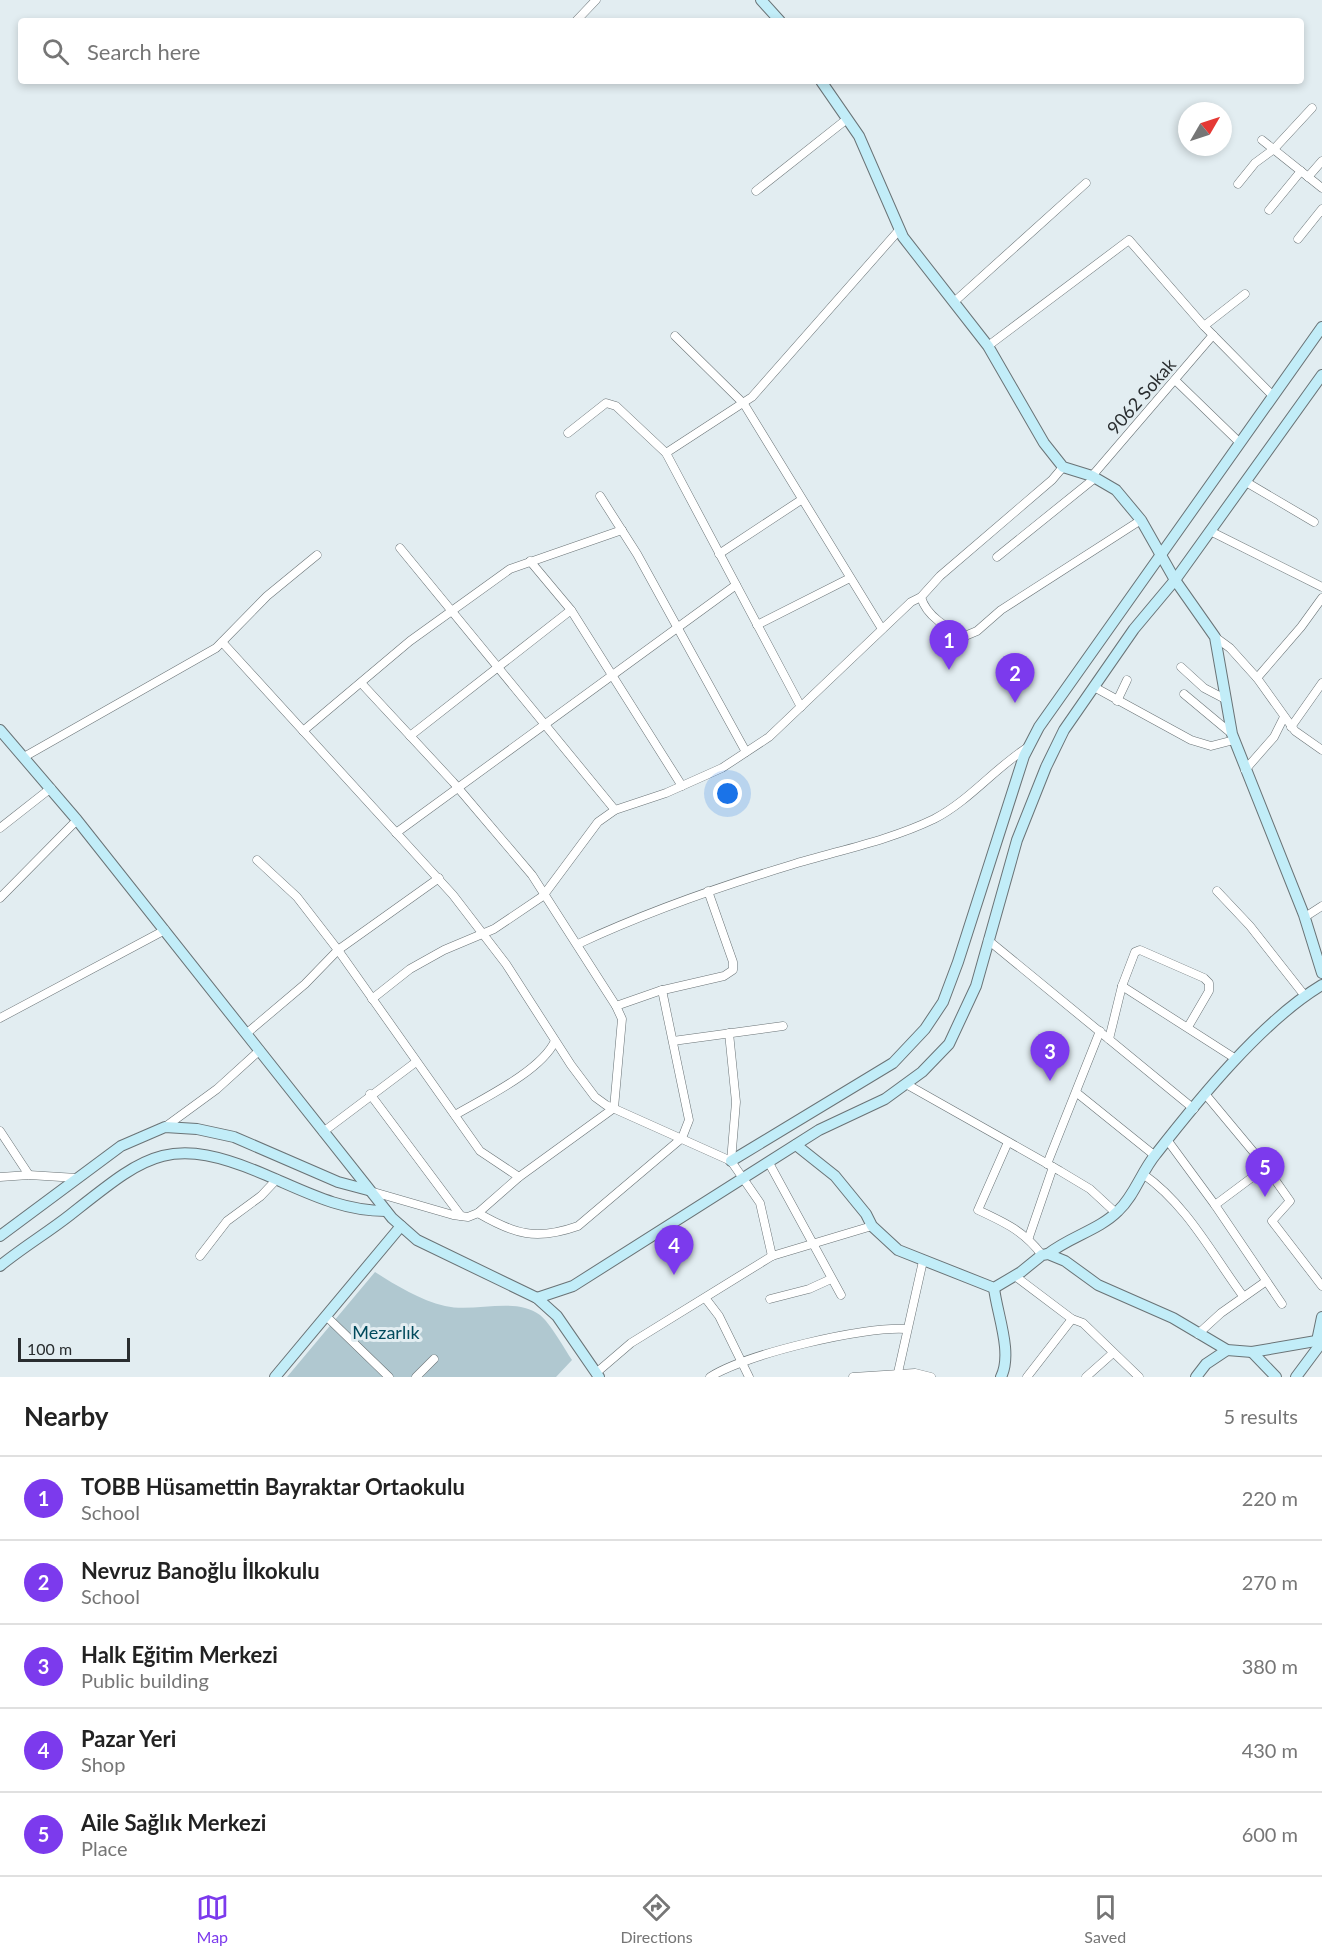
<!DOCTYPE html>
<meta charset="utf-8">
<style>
:root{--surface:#fff;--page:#f6f6f6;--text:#222;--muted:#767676;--line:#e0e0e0;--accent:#7c3aed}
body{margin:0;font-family:Lato,sans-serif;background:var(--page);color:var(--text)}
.compass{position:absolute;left:1178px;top:102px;width:54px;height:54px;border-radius:50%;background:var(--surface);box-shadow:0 3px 9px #0003;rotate:51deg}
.scale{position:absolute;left:18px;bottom:15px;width:112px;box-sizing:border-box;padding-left:6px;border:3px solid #292d2f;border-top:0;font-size:16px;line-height:21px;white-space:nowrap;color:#292d2f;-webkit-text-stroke:4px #e2edf1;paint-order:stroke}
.you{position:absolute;left:728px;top:794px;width:21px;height:21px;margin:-15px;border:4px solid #fff;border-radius:50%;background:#1a73e8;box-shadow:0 0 0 9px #1a73e833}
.badge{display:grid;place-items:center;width:39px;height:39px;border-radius:50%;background:var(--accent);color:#fff;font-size:20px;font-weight:700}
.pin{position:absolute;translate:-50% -50px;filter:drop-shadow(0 2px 3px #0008)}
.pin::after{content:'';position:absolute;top:32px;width:21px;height:18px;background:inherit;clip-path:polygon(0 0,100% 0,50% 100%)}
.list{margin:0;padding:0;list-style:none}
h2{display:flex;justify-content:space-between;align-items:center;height:78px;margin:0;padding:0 24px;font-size:26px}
h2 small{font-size:20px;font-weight:400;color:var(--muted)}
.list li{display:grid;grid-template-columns:39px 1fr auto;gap:18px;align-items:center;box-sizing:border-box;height:84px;padding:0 24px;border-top:2px solid var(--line)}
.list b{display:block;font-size:22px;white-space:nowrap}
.list p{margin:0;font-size:20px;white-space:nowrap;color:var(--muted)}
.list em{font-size:20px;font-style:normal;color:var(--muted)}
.icon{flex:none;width:33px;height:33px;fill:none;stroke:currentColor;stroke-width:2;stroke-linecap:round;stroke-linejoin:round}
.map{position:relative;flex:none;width:1322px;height:1377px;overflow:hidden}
.search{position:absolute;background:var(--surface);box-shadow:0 3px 9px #0003;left:18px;right:18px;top:18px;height:66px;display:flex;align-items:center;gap:15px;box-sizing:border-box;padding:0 21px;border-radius:6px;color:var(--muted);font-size:22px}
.sheet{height:498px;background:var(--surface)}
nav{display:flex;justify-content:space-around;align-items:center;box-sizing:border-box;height:84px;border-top:2px solid var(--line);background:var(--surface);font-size:16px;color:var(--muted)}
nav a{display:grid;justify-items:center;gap:3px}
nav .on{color:var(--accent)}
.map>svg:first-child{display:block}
.green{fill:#b0c8d0}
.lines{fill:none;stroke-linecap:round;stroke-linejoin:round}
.street-casing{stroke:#6a7376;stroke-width:9}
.secondary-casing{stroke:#6a7376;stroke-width:12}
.street{stroke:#fff;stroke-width:8}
.secondary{stroke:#c2edf8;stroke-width:10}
.labels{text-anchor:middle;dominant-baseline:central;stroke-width:6;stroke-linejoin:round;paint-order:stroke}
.street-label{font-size:18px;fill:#292d2f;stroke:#e2edf1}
.park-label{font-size:18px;fill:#004a5c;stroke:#e2edf1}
</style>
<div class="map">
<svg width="1322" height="1377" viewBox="0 0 1322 1377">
<rect width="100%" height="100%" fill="#e2edf1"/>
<path class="green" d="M375 1272C397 1286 420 1300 445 1306 475 1313 515 1296 540 1315 550 1323 564 1348 572 1360L556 1377H287Z"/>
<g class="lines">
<g class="street-casing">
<g id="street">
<polyline points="576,21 596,0"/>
<polyline points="1262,140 1322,188"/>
<polyline points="1308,177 1322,161"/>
<polyline points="1238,184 1255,163 1274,149 1312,108"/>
<polyline points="756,191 847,119"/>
<polyline points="1269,210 1301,171"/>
<polyline points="1298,239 1322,209"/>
<polyline points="954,302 1086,183"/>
<polyline points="1204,326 1245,294"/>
<polyline points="675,336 744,404 882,629"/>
<polyline points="988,346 1129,240 1204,326 1273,396"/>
<polyline points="1175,380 1240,443"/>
<polyline points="568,433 606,403 616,406 666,453 801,707"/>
<polyline points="666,453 752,397 900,229"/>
<path d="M1063 467 1052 480 940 576 921 597C926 616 948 629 965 636L977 631 1001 610 1141 520"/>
<polyline points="1092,476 1213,335"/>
<polyline points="1246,482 1314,522"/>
<polyline points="600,496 637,554 746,752"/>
<polyline points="1210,531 1322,587"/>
<polyline points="400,548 615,810"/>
<polyline points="719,554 801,500"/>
<polyline points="997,557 1095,478"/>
<polyline points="530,561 571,610 682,786"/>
<polyline points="757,625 850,578"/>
<polyline points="1215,637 1230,648 1257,678 1295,731 1322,750"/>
<polyline points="222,642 453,895 506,964 571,1065 595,1097 606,1105 731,1161 760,1203 772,1256"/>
<polyline points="1181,667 1204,688 1225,699"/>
<polyline points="1257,678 1301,627 1322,598"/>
<polyline points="362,684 453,782 532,875 616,1006 622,1019 614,1108 519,1177 478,1213 468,1217 453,1215 370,1191"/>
<polyline points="1094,687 1191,740 1211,746 1234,740"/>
<polyline points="1184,694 1232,734"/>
<polyline points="1117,701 1127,680"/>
<polyline points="1291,727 1322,683"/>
<polyline points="303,731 410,641 510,569 622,530"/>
<polyline points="410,736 571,610"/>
<polyline points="24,757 216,648 267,596 317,555"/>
<polyline points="1245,770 1274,737 1284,717"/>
<polyline points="0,828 51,788"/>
<polyline points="396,833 736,585"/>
<polyline points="257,860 297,897 338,950 480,1151 519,1177"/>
<polyline points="1217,891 1250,926 1305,996"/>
<polyline points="0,898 77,820"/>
<polyline points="1305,917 1322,906"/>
<polyline points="988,940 1194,1109"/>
<path d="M578 944C647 912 718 887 791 865 840 850 888 841 934 819 969 801 995 768 1028 747"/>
<polyline points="372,999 410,969 444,950 494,929 543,896 598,822 615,810 666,793 722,768 769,737 911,602 921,597"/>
<polyline points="616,1006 659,991 724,976 733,970 733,962 708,891"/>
<polyline points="0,1018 165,930"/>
<polyline points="1188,1027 1209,991 1209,983 1204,978 1140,950 1135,952 1122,986 1236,1059"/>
<polyline points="247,1033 305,984 338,950 439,878"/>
<polyline points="729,1033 736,1102 731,1161"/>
<polyline points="1109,1039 1122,986"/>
<polyline points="673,1041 783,1026"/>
<polyline points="906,1084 1060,1171 1090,1189 1116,1213"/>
<polyline points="1077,1093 1154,1155"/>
<polyline points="370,1094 461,1216"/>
<polyline points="1206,1095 1266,1167 1290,1201 1272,1221 1322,1286"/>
<path d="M455 1115C484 1098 541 1071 555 1041"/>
<polyline points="165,1127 217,1089 260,1050"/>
<polyline points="0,1131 29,1175"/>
<polyline points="323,1132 416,1062"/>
<polyline points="1168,1141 1215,1205 1282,1304"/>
<path d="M1008 1142 978 1210C1004 1222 1024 1231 1042 1255"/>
<polyline points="769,1163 841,1295"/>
<polyline points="1047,1164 1100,1031"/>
<path d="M1143 1174C1187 1205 1212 1254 1243 1296"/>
<polyline points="0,1177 29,1175 77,1178"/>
<polyline points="1215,1205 1266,1167"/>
<path d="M478 1213C514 1234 536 1241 578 1226L682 1138 689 1120 662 990"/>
<polyline points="1029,1237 1053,1167"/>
<polyline points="200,1256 227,1221 261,1196 277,1179"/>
<polyline points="1015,1276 1072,1319 1083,1323 1139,1377"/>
<polyline points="706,1299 719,1316 749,1377"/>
<polyline points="770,1299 809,1289 831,1279"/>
<polyline points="326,1316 389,1377"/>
<polyline points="1198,1334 1221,1313 1265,1282"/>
<polyline points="596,1373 631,1343 772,1256 872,1226"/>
<polyline points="416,1377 434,1359"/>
<path d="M710 1377C746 1354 864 1326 906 1329"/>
<polyline points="853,1377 915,1373 931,1377"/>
<polyline points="897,1377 923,1261"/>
<polyline points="1027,1377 1072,1319"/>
<polyline points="1086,1377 1113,1353"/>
</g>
</g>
<g class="secondary-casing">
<g id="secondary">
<polyline points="761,0 780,21"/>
<polyline points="821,81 859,136 903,237 988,346 1044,443 1063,467 1092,476 1116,490 1141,520 1175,580 1215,637 1232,734 1304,915 1322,973"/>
<polyline points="0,730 77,820 392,1218 417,1240 537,1298 557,1316 599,1377"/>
<polyline points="796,1145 835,1176 866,1214 872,1226 898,1250 994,1288 1021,1272 1042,1255 1048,1254 1065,1261 1098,1285 1173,1318 1227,1350 1252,1352 1322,1340"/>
<polyline points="731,1161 893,1063 925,1029 943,1002 958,962 1024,756 1039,727 1322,327"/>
<polyline points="0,1236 121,1146 165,1127 197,1129 234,1137 338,1182 368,1190"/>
<path d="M1048 1254C1069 1237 1099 1230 1118 1211 1135 1195 1141 1172 1156 1154 1199 1099 1262 1021 1322 985"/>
<path d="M0 1266C22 1248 47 1233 70 1215 146 1155 168 1133 266 1175 306 1192 341 1211 386 1211"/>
<path d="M994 1288C997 1314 1013 1353 1001 1377"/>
<polyline points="537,1298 573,1286 819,1130 885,1099 922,1072 949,1044 976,986 1017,840 1046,767 1064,730 1134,629 1175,580 1322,375"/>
<polyline points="1317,1341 1322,1317"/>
<polyline points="1252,1352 1276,1377"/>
<polyline points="275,1377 401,1226"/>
<polyline points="1196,1377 1206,1364 1227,1350"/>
<polyline points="1296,1377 1322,1342"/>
</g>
</g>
<use href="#street" class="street"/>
<use href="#secondary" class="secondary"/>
</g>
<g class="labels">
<g class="street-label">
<text transform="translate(1141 396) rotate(-49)">9062 Sokak</text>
</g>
<g class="park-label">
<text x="386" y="1332">Mezarlık</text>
</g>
</g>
</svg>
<svg class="compass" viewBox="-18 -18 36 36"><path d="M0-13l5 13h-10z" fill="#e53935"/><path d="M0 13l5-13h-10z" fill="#767676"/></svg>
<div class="scale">100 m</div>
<div class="you"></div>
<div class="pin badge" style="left:949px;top:670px">1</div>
<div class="pin badge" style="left:1015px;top:703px">2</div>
<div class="pin badge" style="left:1050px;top:1081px">3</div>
<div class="pin badge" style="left:674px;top:1275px">4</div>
<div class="pin badge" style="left:1265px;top:1197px">5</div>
<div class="search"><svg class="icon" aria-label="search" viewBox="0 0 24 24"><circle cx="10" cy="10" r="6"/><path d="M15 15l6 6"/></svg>Search here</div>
</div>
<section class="sheet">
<h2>Nearby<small>5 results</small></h2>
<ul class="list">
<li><span class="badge">1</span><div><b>TOBB Hüsamettin Bayraktar Ortaokulu</b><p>School</p></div><em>220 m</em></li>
<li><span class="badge">2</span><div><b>Nevruz Banoğlu İlkokulu</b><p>School</p></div><em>270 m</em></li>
<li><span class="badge">3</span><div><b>Halk Eğitim Merkezi</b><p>Public building</p></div><em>380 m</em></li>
<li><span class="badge">4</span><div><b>Pazar Yeri</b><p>Shop</p></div><em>430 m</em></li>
<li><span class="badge">5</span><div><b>Aile Sağlık Merkezi</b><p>Place</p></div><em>600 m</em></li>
</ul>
</section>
<nav>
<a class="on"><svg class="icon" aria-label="map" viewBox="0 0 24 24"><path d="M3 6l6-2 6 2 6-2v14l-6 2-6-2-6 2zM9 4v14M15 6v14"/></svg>Map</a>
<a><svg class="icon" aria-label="directions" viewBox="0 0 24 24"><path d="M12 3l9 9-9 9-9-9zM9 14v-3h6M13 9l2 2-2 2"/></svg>Directions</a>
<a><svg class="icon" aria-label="saved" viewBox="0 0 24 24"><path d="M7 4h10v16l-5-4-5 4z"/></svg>Saved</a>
</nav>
